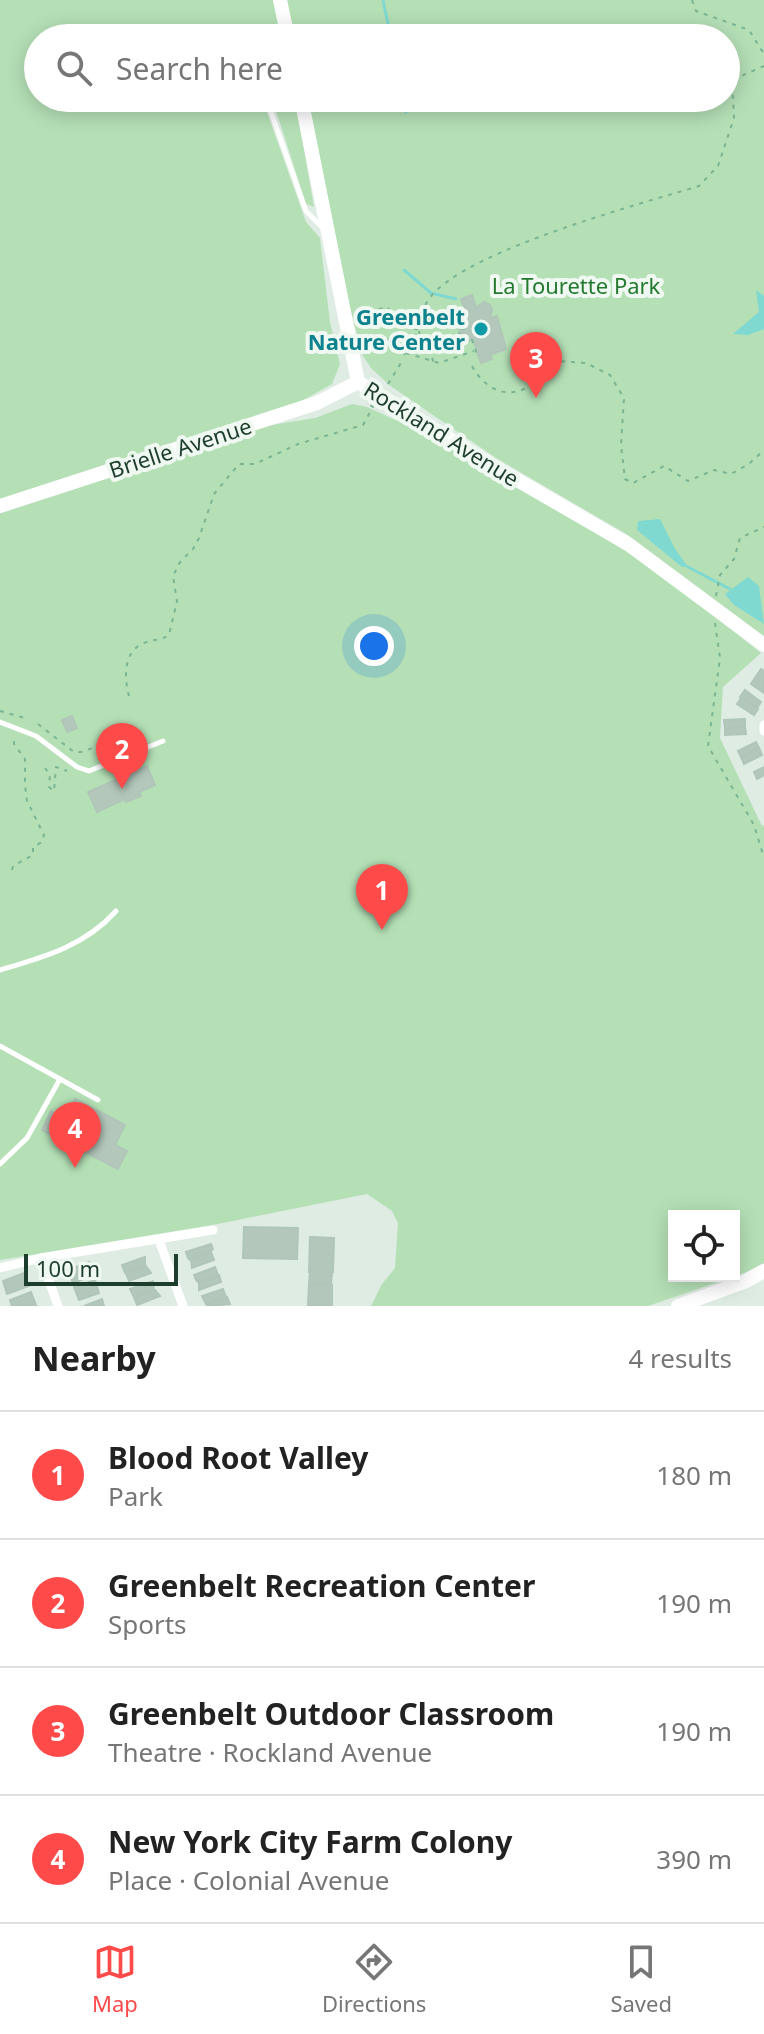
<!DOCTYPE html>
<meta charset="utf-8">
<style>
:root{--surface:#fff;--page:#f6f6f6;--text:#222;--muted:#767676;--line:#e0e0e0;--accent:#ff4a4a}
body{margin:0;font-family:"Noto Sans",sans-serif;background:var(--page);color:var(--text)}
.controls{position:absolute;right:24px;bottom:24px;display:grid;overflow:hidden;border-radius:0px;box-shadow:0 4px 20px #0003}
.controls button{width:72px;height:72px;display:grid;place-items:center;padding:0;border:0;border-bottom:2px solid var(--line);background:var(--surface);color:var(--text);font:40px sans-serif}
.scale{position:absolute;left:24px;bottom:20px;width:154px;box-sizing:border-box;padding-left:8px;border:4px solid #1e3e2d;border-top:0;font-size:22px;line-height:28px;white-space:nowrap;color:#1e3e2d;-webkit-text-stroke:6px #f0f8f2;paint-order:stroke}
.you{position:absolute;left:374px;top:646px;width:28px;height:28px;margin:-20px;border:6px solid #fff;border-radius:50%;background:#1a73e8;box-shadow:0 0 0 12px #1a73e833}
.badge{display:grid;place-items:center;width:52px;height:52px;border-radius:50%;background:var(--accent);color:#fff;font-size:26px;font-weight:700}
.pin{position:absolute;translate:-50% -66px;filter:drop-shadow(0 2px 4px #0008)}
.pin::after{content:'';position:absolute;top:42px;width:28px;height:24px;background:inherit;clip-path:polygon(0 0,100% 0,50% 100%)}
.list{margin:0;padding:0;list-style:none}
h2{display:flex;justify-content:space-between;align-items:center;height:104px;margin:0;padding:0 32px;font-size:34px}
h2 small{font-size:26px;font-weight:400;color:var(--muted)}
.list li{display:grid;grid-template-columns:52px 1fr auto;gap:24px;align-items:center;box-sizing:border-box;height:128px;padding:0 32px;border-top:2px solid var(--line)}
.list b{display:block;font-size:30px;white-space:nowrap}
.list p{margin:0;font-size:26px;white-space:nowrap;color:var(--muted)}
.list em{font-size:26px;font-style:normal;color:var(--muted)}
.icon{flex:none;width:44px;height:44px;fill:none;stroke:currentColor;stroke-width:2;stroke-linecap:round;stroke-linejoin:round}
.map{position:relative;flex:none;width:764px;height:1306px;overflow:hidden}
.search{position:absolute;background:var(--surface);box-shadow:0 4px 20px #0003;left:24px;right:24px;top:24px;height:88px;display:flex;align-items:center;gap:20px;box-sizing:border-box;padding:0 28px;border-radius:44px;color:var(--muted);font-size:30px}
.sheet{height:616px;background:var(--surface)}
nav{display:flex;justify-content:space-around;align-items:center;box-sizing:border-box;height:112px;border-top:2px solid var(--line);background:var(--surface);font-size:22px;color:var(--muted)}
nav a{display:grid;justify-items:center;gap:4px}
nav .on{color:var(--accent)}
.map>svg:first-child{display:block}
.green{fill:#b5e0b6;fill-rule:evenodd}
.water{fill:#7fd9d0}
.lines{fill:none;stroke-linecap:round;stroke-linejoin:round}
.stream{stroke:#7fd9d0;stroke-width:3}
.building{fill:#b4c7bb;stroke:#b0c6b8;stroke-width:2}
.path{stroke:#7bb494;stroke-width:2;stroke-dasharray:4 6;stroke-linecap:butt}
.lane{stroke:#fff;stroke-width:5}
.street{stroke:#fff;stroke-width:9}
.secondary{stroke:#fff;stroke-width:14}
.culture-dot{fill:#0f9aa8;stroke:#f0f8f2;stroke-width:3}
.labels{text-anchor:middle;dominant-baseline:central;stroke-width:8;stroke-linejoin:round;paint-order:stroke}
.park-label{font-size:22px;fill:#237a2f;stroke:#f0f8f2}
.culture-label{font-size:22px;font-weight:bold;fill:#0d838f;stroke:#f0f8f2;text-anchor:end}
.street-label{font-size:22px;fill:#1e3e2d;stroke:#f0f8f2}
</style>
<div class="map">
<svg width="764" height="1306" viewBox="0 0 764 1306">
<rect width="100%" height="100%" fill="#dfece3"/>
<g class="green">
<polygon points="0,0 274,0 282,38 263,38 255,31 242,31 211,38 38,38 38,98 262,98 306,222 320,238 330,322 340,364 332,384 298,403 0,499"/>
<polygon points="286,0 764,0 764,638 628,535 496,458 389,385 371,368 363,356 349,305 308,98 726,98 726,38 294,38"/>
<polygon points="272,98 295,98 314,207 306,204"/>
<path d="M352 404 367 407 444 442 649 565 761 653 723 687 720 738 762 826 764 825V1263L744 1273 648 1306H371L382 1284 395 1268 398 1223 392 1211 367 1194 218 1224 0 1260V513L272 425 315 418ZM674 1216H734V1276H674Z"/>
</g>
<g class="water">
<polygon points="756,290 764,296 764,329 748,335 733,334 759,312"/>
<polygon points="660,519 675,549 688,567 682,567 637,530 638,521"/>
<polygon points="748,577 759,586 764,624 734,605 725,594"/>
</g>
<g class="lines">
<g class="stream">
<polyline points="383,0 391,38"/>
<polyline points="403,98 406,112"/>
<polyline points="404,270 431,293 456,299"/>
<polyline points="688,567 730,589"/>
</g>
</g>
<g class="building">
<polygon points="472,295 476,308 484,302 490,305 492,310 490,318 497,316 506,349 492,354 489,351 492,359 481,363 473,339 464,343 459,330 465,328 461,317 467,315 461,299"/>
<polygon points="761,669 764,671 764,693 751,684"/>
<polygon points="745,690 761,702 757,708 740,697"/>
<polygon points="742,697 758,709 754,715 737,704"/>
<polygon points="72,716 77,728 67,732 62,720"/>
<polygon points="745,719 745,727 725,728 724,720"/>
<polygon points="745,727 746,734 725,735 725,728"/>
<polygon points="756,742 759,748 741,757 738,751"/>
<polygon points="759,748 762,755 744,764 741,757"/>
<polygon points="147,766 155,785 139,792 141,796 126,802 125,799 97,812 88,792"/>
<polygon points="764,767 764,775 757,779 754,772"/>
<polygon points="75,1099 125,1125 115,1145 127,1151 118,1169 42,1130 51,1111 64,1118"/>
<polygon points="244,1227 298,1228 297,1259 243,1258"/>
<polygon points="310,1237 334,1238 333,1272 309,1272"/>
<polygon points="211,1244 213,1249 210,1252 190,1260 188,1258 186,1252"/>
<polygon points="211,1252 214,1260 192,1268 191,1259"/>
<polygon points="145,1257 145,1266 125,1273 122,1265"/>
<polygon points="89,1262 94,1275 73,1283 68,1270"/>
<polygon points="146,1266 151,1273 129,1281 126,1273"/>
<polygon points="215,1267 218,1275 198,1282 196,1280 194,1275"/>
<polygon points="310,1272 332,1272 331,1285 309,1284"/>
<polygon points="24,1273 29,1286 7,1294 3,1281"/>
<polygon points="219,1275 221,1282 199,1290 199,1282"/>
<polygon points="95,1280 99,1293 79,1300 74,1287"/>
<polygon points="153,1281 154,1290 134,1297 130,1289"/>
<polygon points="309,1284 332,1285 332,1305 308,1305"/>
<polygon points="223,1289 226,1297 206,1304 202,1296"/>
<polygon points="155,1290 160,1296 137,1305 134,1297"/>
<polygon points="31,1292 36,1305 12,1306 10,1300"/>
<polygon points="227,1297 230,1304 207,1306 207,1304"/>
<polygon points="102,1299 104,1306 84,1306"/>
</g>
<g class="lines">
<g class="path">
<polyline points="692,0 696,11 749,30 764,54"/>
<polyline points="369,312 387,307 403,325"/>
<path d="M431 323 424 309C437 257 648 202 699 186L718 166 734 118 732 80 764 66"/>
<polyline points="414,329 423,329 438,317 458,309 465,328 458,330 463,343 472,340 477,354"/>
<path d="M419 331C420 344 435 353 433 366"/>
<polyline points="387,341 403,325 408,327"/>
<polyline points="363,353 377,342"/>
<polyline points="406,353 439,363 474,351"/>
<polyline points="404,355 417,332"/>
<path d="M472 366C482 385 502 399 524 389 536 383 549 369 559 361L586 363 610 375 624 398 621 445 625 479 633 483 664 466 688 481 714 470 731 474 749 464 764 450"/>
<polyline points="388,384 401,363"/>
<polyline points="716,596 720,575 734,559 740,538 764,527"/>
<polyline points="715,623 720,658 708,746 754,825 764,858"/>
<path d="M129 696C124 678 123 651 144 643 153 639 160 641 169 635L177 601 173 576 180 562 193 549 199 538 214 494 239 464H255L298 444 363 425 373 407 368 404"/>
<polyline points="0,711 25,718"/>
<polyline points="38,724 74,752 81,752 102,745 111,751"/>
<polyline points="45,768 50,775 49,787 54,791 56,767 67,771"/>
<polyline points="12,870 13,866 33,855 33,847 42,842 44,835 27,801 25,785 25,759 14,744 14,737"/>
</g>
<g class="lane">
<polyline points="266,98 306,211 323,228"/>
<polyline points="0,722 36,736 77,767 89,771 163,741"/>
<path d="M0 970C44 957 85 946 116 911"/>
<polyline points="0,1046 98,1100"/>
<polyline points="0,1164 27,1138 60,1079"/>
</g>
<g class="street">
<polyline points="764,725 764,731"/>
<polyline points="159,1240 183,1306"/>
<polyline points="41,1258 58,1306"/>
<polyline points="0,1268 41,1258 213,1230"/>
</g>
<g class="secondary">
<polyline points="280,0 288,38"/>
<polyline points="301,98 358,382 493,466 628,544 764,645"/>
<polyline points="0,506 317,403 358,382"/>
<polyline points="678,1306 744,1282 764,1271"/>
</g>
</g>
<circle class="culture-dot" cx="481" cy="329" r="8"/>
<g class="labels">
<g class="park-label">
<text x="576" y="285">La Tourette Park</text>
</g>
<g class="culture-label">
<text x="465" y="316">Greenbelt<tspan x="465" dy="25">Nature Center</tspan></text>
</g>
<g class="street-label">
<text transform="translate(442 433) rotate(32)">Rockland Avenue</text>
<text transform="translate(180 447) rotate(-18)">Brielle Avenue</text>
</g>
</g>
</svg>
<div class="controls">
<button><svg class="icon" aria-label="locate" viewBox="0 0 24 24"><circle cx="12" cy="12" r="6"/><path d="M12 2v4M12 18v4M2 12h4M18 12h4"/></svg></button>
</div>
<div class="scale">100 m</div>
<div class="you"></div>
<div class="pin badge" style="left:382px;top:930px">1</div>
<div class="pin badge" style="left:122px;top:789px">2</div>
<div class="pin badge" style="left:536px;top:398px">3</div>
<div class="pin badge" style="left:75px;top:1168px">4</div>
<div class="search"><svg class="icon" aria-label="search" viewBox="0 0 24 24"><circle cx="10" cy="10" r="6"/><path d="M15 15l6 6"/></svg>Search here</div>
</div>
<section class="sheet">
<h2>Nearby<small>4 results</small></h2>
<ul class="list">
<li><span class="badge">1</span><div><b>Blood Root Valley</b><p>Park</p></div><em>180 m</em></li>
<li><span class="badge">2</span><div><b>Greenbelt Recreation Center</b><p>Sports</p></div><em>190 m</em></li>
<li><span class="badge">3</span><div><b>Greenbelt Outdoor Classroom</b><p>Theatre · Rockland Avenue</p></div><em>190 m</em></li>
<li><span class="badge">4</span><div><b>New York City Farm Colony</b><p>Place · Colonial Avenue</p></div><em>390 m</em></li>
</ul>
</section>
<nav>
<a class="on"><svg class="icon" aria-label="map" viewBox="0 0 24 24"><path d="M3 6l6-2 6 2 6-2v14l-6 2-6-2-6 2zM9 4v14M15 6v14"/></svg>Map</a>
<a><svg class="icon" aria-label="directions" viewBox="0 0 24 24"><path d="M12 3l9 9-9 9-9-9zM9 14v-3h6M13 9l2 2-2 2"/></svg>Directions</a>
<a><svg class="icon" aria-label="saved" viewBox="0 0 24 24"><path d="M7 4h10v16l-5-4-5 4z"/></svg>Saved</a>
</nav>
